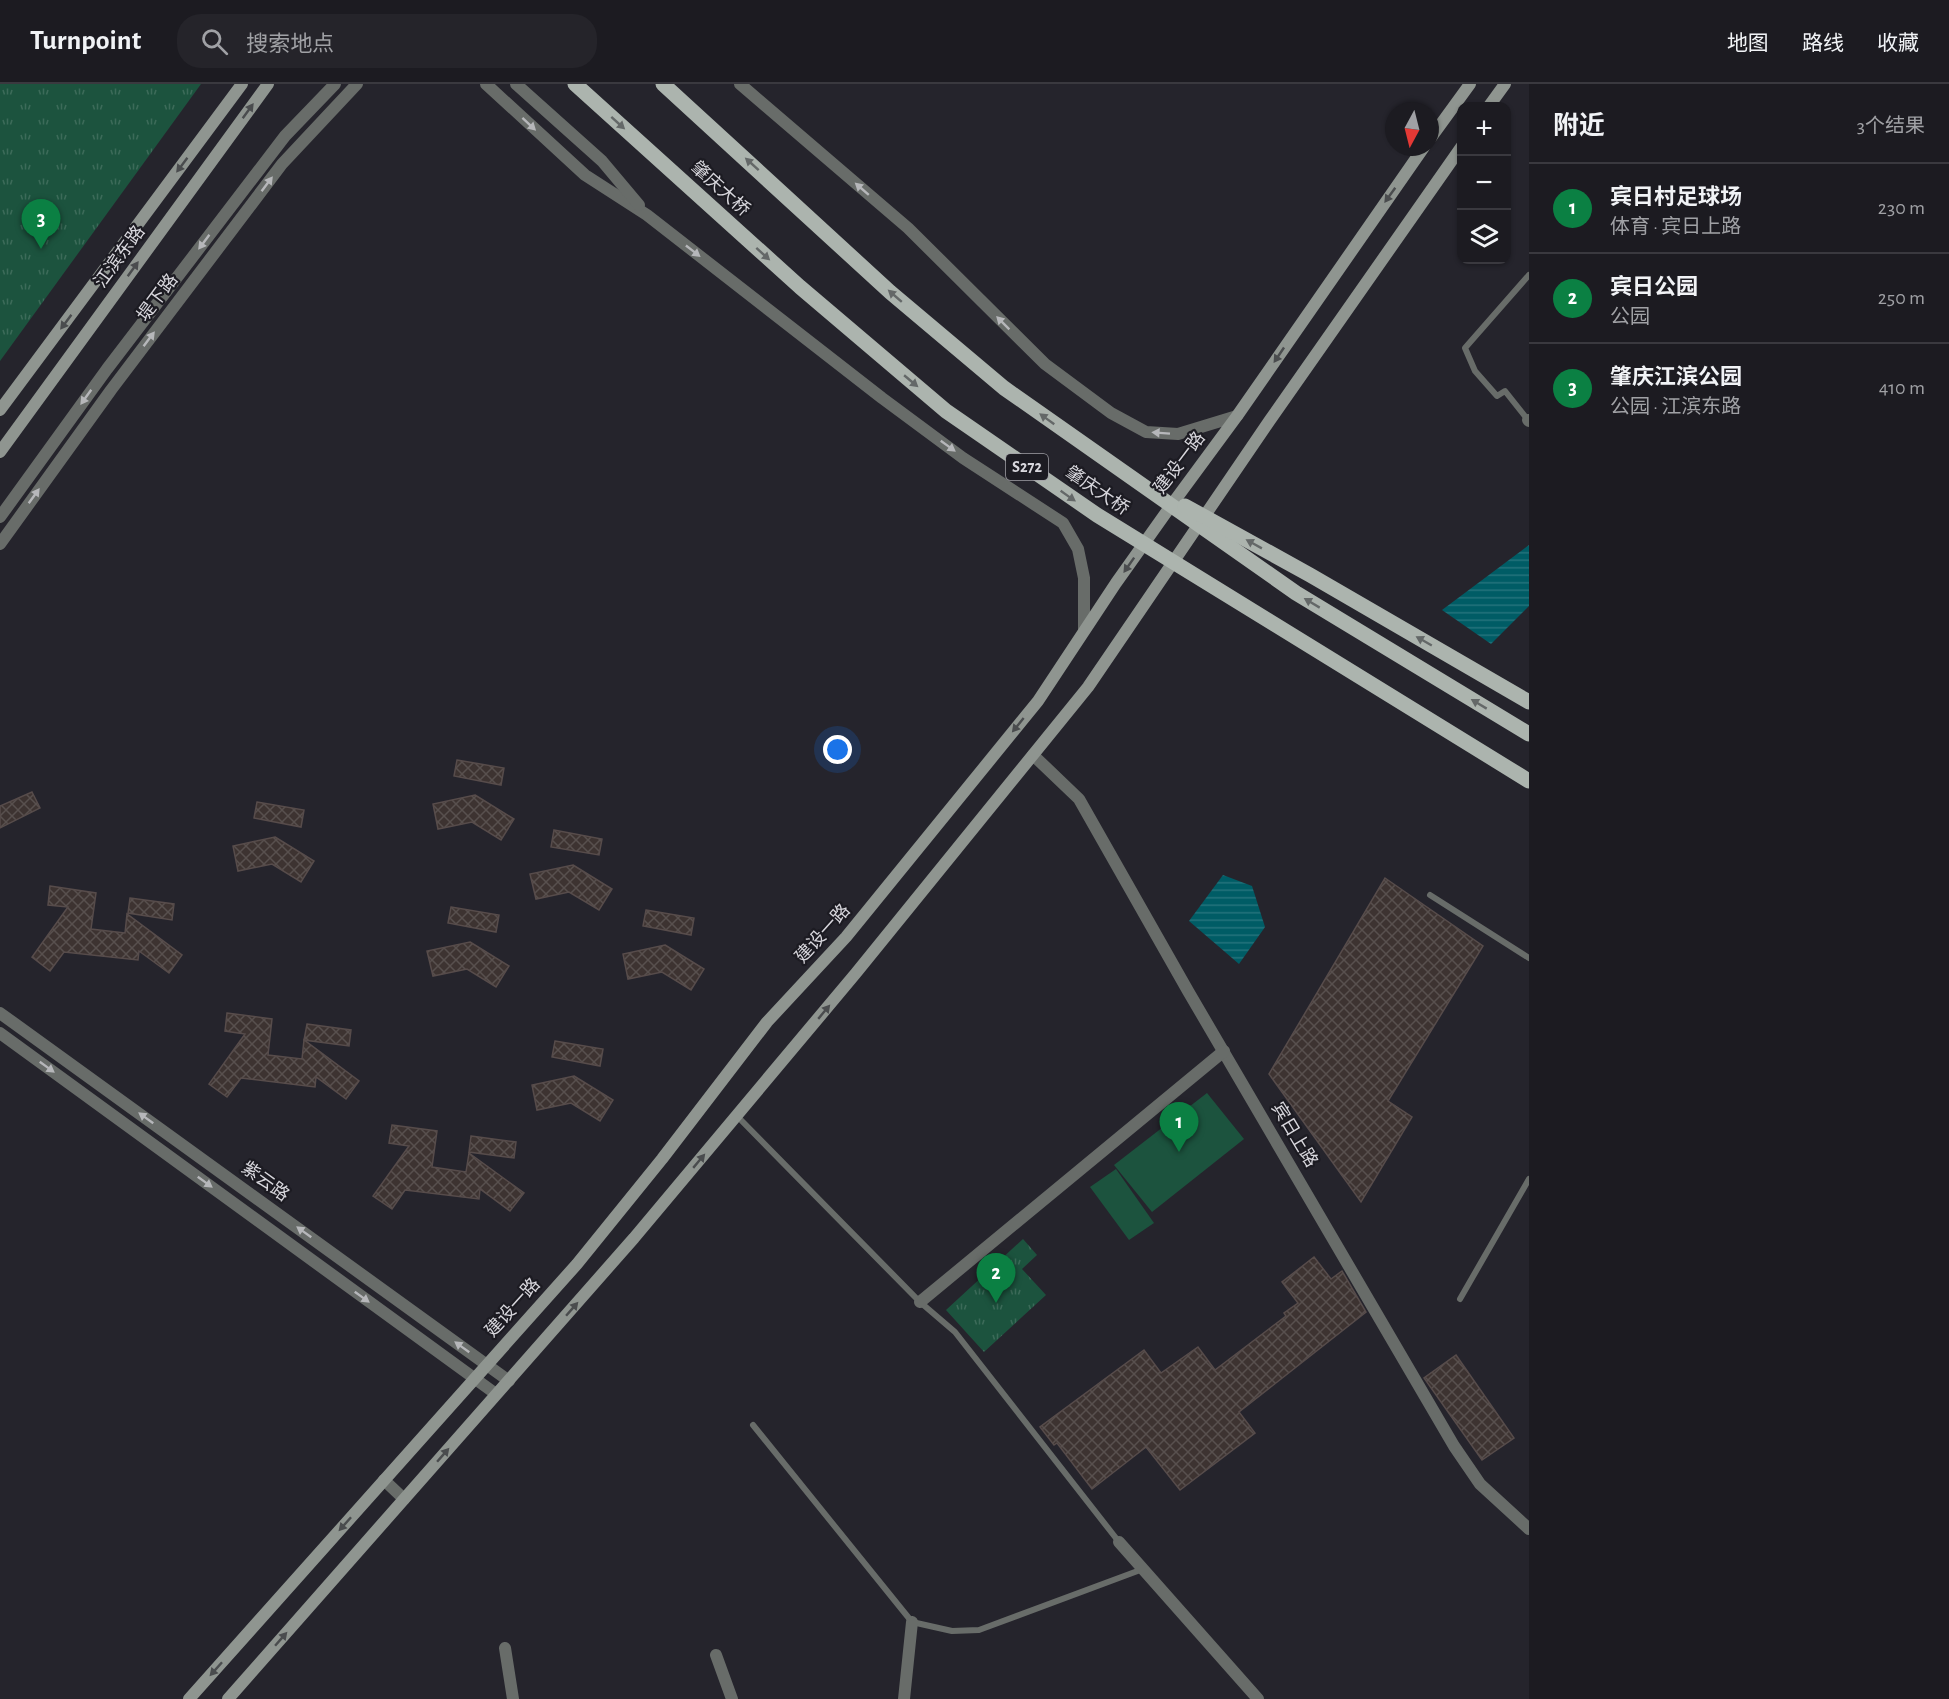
<!DOCTYPE html>
<html lang="zh">
<meta charset="utf-8">
<style>
:root{--surface:#1c1b21;--page:#25242a;--text:#f1f3f6;--muted:#a0a1a5;--line:#3a393f;--accent:#0b8043}
body{margin:0;font-family:"Alegreya Sans","Noto Sans SC",sans-serif;background:var(--page);color:var(--text)}
.controls{position:absolute;right:18px;top:18px;display:grid;overflow:hidden;border-radius:12px;box-shadow:0 2px 4px #0004}
.controls button{width:54px;height:54px;display:grid;place-items:center;padding:0;border:0;border-bottom:2px solid var(--line);background:var(--surface);color:var(--text);font:30px sans-serif}
.compass{position:absolute;left:1385px;top:18px;width:54px;height:54px;border-radius:50%;background:var(--surface);box-shadow:0 2px 4px #0004;rotate:187deg}
.you{position:absolute;left:838px;top:666px;width:21px;height:21px;margin:-15px;border:4px solid #fff;border-radius:50%;background:#1a73e8;box-shadow:0 0 0 9px #1a73e833}
.badge{display:grid;place-items:center;width:39px;height:39px;border-radius:50%;background:var(--accent);color:#fff;font-size:20px;font-weight:700}
.pin{position:absolute;translate:-50% -50px;filter:drop-shadow(0 2px 3px #0008)}
.pin::after{content:'';position:absolute;top:32px;width:21px;height:18px;background:inherit;clip-path:polygon(0 0,100% 0,50% 100%)}
.list{margin:0;padding:0;list-style:none}
h2{display:flex;justify-content:space-between;align-items:center;height:78px;margin:0;padding:0 24px;font-size:26px}
h2 small{font-size:20px;font-weight:400;color:var(--muted)}
.list li{display:grid;grid-template-columns:39px 1fr auto;gap:18px;align-items:center;box-sizing:border-box;height:90px;padding:0 24px;border-top:2px solid var(--line)}
.list b{display:block;font-size:22px;white-space:nowrap}
.list p{margin:0;font-size:20px;white-space:nowrap;color:var(--muted)}
.list em{font-size:20px;font-style:normal;color:var(--muted)}
.icon{flex:none;width:33px;height:33px;fill:none;stroke:currentColor;stroke-width:2;stroke-linecap:round;stroke-linejoin:round}
.map{position:relative;flex:none;width:1529px;height:1615px;overflow:hidden}
header{display:flex;align-items:center;gap:36px;box-sizing:border-box;height:84px;padding:0 30px;background:var(--surface);border-bottom:2px solid var(--line)}
header strong{font-size:28px}
nav{display:flex;gap:33px;margin-inline-start:auto;font-size:21px}
.search{width:420px;height:54px;background:var(--page);display:flex;align-items:center;gap:15px;box-sizing:border-box;padding:0 21px;border-radius:24px;color:var(--muted);font-size:22px}
main{display:flex}
aside{flex:1;background:var(--surface)}
.map>svg:first-child{display:block}
.park{fill:url(#park-tufts)}
.garden{fill:#1c533e}
.water{fill:url(#water-rules)}
.building{fill:url(#building-cross-hatch);stroke:#574c4b;stroke-width:1.5}
.lines{fill:none;stroke-linecap:round;stroke-linejoin:round}
.service{stroke:#686c69;stroke-width:6}
.minor{stroke:#686c69;stroke-width:12}
.tertiary{stroke:#686c69;stroke-width:12}
.secondary{stroke:#8f9590;stroke-width:12}
.primary{stroke:#acb4ae;stroke-width:15}
.oneway{fill:#4a4c4e}
.oneway2{fill:#646868}
.oneway3{fill:#b6b7ba}
.labels{text-anchor:middle;dominant-baseline:central;stroke-width:4.5;stroke-linejoin:round;paint-order:stroke}
.shield{fill:#1c1b22;stroke:#a09fa5;stroke-width:1.5}
.shield-label{font-size:16px;font-weight:bold;fill:#d8d7dd}
.street-label{font-size:18px;fill:#d8d7dd;stroke:#1c1b22}
</style>
<header>
<strong>Turnpoint</strong>
<div class="search"><svg class="icon" aria-label="search" viewBox="0 0 24 24"><circle cx="10" cy="10" r="6"/><path d="M15 15l6 6"/></svg>搜索地点</div>
<nav><a>地图</a><a>路线</a><a>收藏</a></nav>
</header>
<main>
<div class="map">
<svg width="1529" height="1615" viewBox="0 0 1529 1615">
<defs>
<pattern id="park-tufts" width="24" height="20" patternUnits="userSpaceOnUse" patternTransform="scale(1.5)"><rect width="24" height="20" fill="#1c533e"/><path d="M3 7l-1-3M5 7V3M7 7l1-3M15 17l-1-3M17 17v-4M19 17l1-3" fill="none" stroke="#3c6b59"/></pattern>
<pattern id="water-rules" width="6" height="5" patternUnits="userSpaceOnUse" patternTransform="scale(1.5)"><rect width="6" height="5" fill="#005c65"/><path d="M0 2.5h6" fill="none" stroke="#24737b"/></pattern>
<pattern id="building-cross-hatch" width="8" height="8" patternUnits="userSpaceOnUse" patternTransform="scale(1.5)"><rect width="8" height="8" fill="#3d3331"/><path d="M0 0l8 8M0 8l8-8" fill="none" stroke="#58504e"/></pattern>
</defs>
<rect width="100%" height="100%" fill="#25242c"/>
<g class="park">
<polygon points="0,0 201,0 0,277"/>
<polygon points="1023,1155 1037,1171 1022,1185 1046,1211 984,1268 946,1226"/>
</g>
<g class="garden">
<polygon points="1207,1009 1244,1055 1152,1128 1114,1081"/>
<polygon points="1116,1085 1154,1139 1129,1156 1090,1103"/>
</g>
<g class="water">
<polygon points="1529,461 1529,522 1491,560 1442,526"/>
<polygon points="1223,791 1252,802 1265,843 1239,880 1189,837"/>
</g>
<g class="building">
<polygon points="457,676 504,684 501,701 454,692"/>
<polygon points="32,708 40,724 0,744 0,722"/>
<polygon points="475,711 514,735 501,756 472,738 438,745 433,720"/>
<polygon points="257,718 304,726 301,743 254,734"/>
<polygon points="554,746 602,755 599,771 551,763"/>
<polygon points="275,753 314,777 301,798 272,780 238,787 233,762"/>
<polygon points="573,781 612,805 599,826 569,808 536,815 530,790"/>
<polygon points="1385,794 1483,862 1388,1017 1412,1033 1361,1118 1269,990"/>
<polygon points="50,802 96,809 91,845 125,849 127,830 182,871 169,889 139,867 138,876 64,868 50,887 32,873 68,823 48,821"/>
<polygon points="130,814 174,820 172,836 128,829"/>
<polygon points="451,823 499,831 496,848 448,839"/>
<polygon points="646,826 694,834 691,851 643,842"/>
<polygon points="470,858 509,882 496,903 467,885 433,892 427,867"/>
<polygon points="665,861 704,885 691,906 662,888 628,895 623,870"/>
<polygon points="227,929 272,935 268,971 302,975 304,956 359,997 346,1015 316,993 315,1003 241,994 227,1013 209,1000 245,950 225,947"/>
<polygon points="307,940 351,946 349,962 304,956"/>
<polygon points="555,957 603,965 600,982 552,973"/>
<polygon points="574,992 613,1016 600,1037 571,1019 537,1026 532,1001"/>
<polygon points="392,1041 437,1047 432,1083 466,1088 469,1069 524,1109 510,1127 480,1105 479,1115 405,1106 392,1125 373,1112 409,1062 389,1059"/>
<polygon points="471,1052 516,1058 514,1074 469,1068"/>
<polygon points="1314,1173 1331,1195 1342,1187 1366,1228 1239,1328 1255,1349 1180,1406 1146,1363 1092,1405 1057,1359 1054,1361 1040,1343 1144,1266 1161,1289 1198,1263 1215,1286 1286,1232 1284,1229 1298,1219 1282,1198"/>
<polygon points="1456,1271 1514,1354 1482,1376 1424,1294"/>
</g>
<g class="lines">
<g class="service">
<polyline points="1528,336 1505,307 1497,312 1475,287 1465,264 1529,191"/>
<polyline points="1430,811 1529,874"/>
<polyline points="737,1032 920,1218 955,1248 1119,1458"/>
<polyline points="1460,1215 1529,1095"/>
<polyline points="753,1341 912,1538 952,1547 979,1546 1143,1485"/>
</g>
<g class="minor">
<polyline points="1528,336 1529,337"/>
<polyline points="1033,671 1079,715 1188,907 1454,1362 1480,1400 1529,1445"/>
<polyline points="920,1218 1224,967"/>
<polyline points="1119,1458 1258,1615"/>
<polyline points="505,1564 513,1615"/>
<polyline points="716,1571 732,1615"/>
<polyline points="904,1615 912,1538"/>
</g>
<g class="tertiary">
<polyline points="486,0 585,91 647,131 882,314 963,374 1063,439 1078,465 1084,494 1084,545"/>
<polyline points="516,0 602,77 639,121"/>
<polyline points="740,0 908,144 1045,280 1111,329 1146,348 1178,350 1237,332"/>
<polyline points="0,433 107,285 285,52 335,0"/>
<polyline points="0,460 111,306 282,80 357,0"/>
<polyline points="0,929 509,1297"/>
<polyline points="0,949 496,1310"/>
<polyline points="384,1396 404,1415"/>
</g>
<g class="secondary">
<polyline points="1489,22 1505,0"/>
<polyline points="1430,55 1470,0"/>
<polyline points="0,326 242,0"/>
<polyline points="0,368 268,0"/>
<polyline points="189,1615 577,1180 662,1075 767,938 846,853 1038,617 1116,499 1170,423 1237,332 1424,63"/>
<polyline points="228,1615 634,1154 856,889 1088,603 1270,336 1462,62"/>
</g>
<g class="primary">
<polyline points="575,0 800,203 946,327 1097,431 1529,697"/>
<polyline points="663,0 890,208 1004,304 1296,509 1529,650"/>
<polyline points="1185,422 1310,491 1529,618"/>
</g>
</g>
<defs><path id="oneway-solid" d="M-6-.8H1V-3.2L6.5 0L1 3.2V.8H-6Z" transform="scale(1.5)"/></defs>
<g class="oneway">
<use href="#oneway-solid" transform="translate(248 27) rotate(-54)"/>
<use href="#oneway-solid" transform="translate(182 81) rotate(127)"/>
<use href="#oneway-solid" transform="translate(1390 111) rotate(126)"/>
<use href="#oneway-solid" transform="translate(133 185) rotate(-54)"/>
<use href="#oneway-solid" transform="translate(66 238) rotate(127)"/>
<use href="#oneway-solid" transform="translate(1279 271) rotate(124)"/>
<use href="#oneway-solid" transform="translate(1129 481) rotate(125)"/>
<use href="#oneway-solid" transform="translate(1018 641) rotate(129)"/>
<use href="#oneway-solid" transform="translate(824 928) rotate(-50)"/>
<use href="#oneway-solid" transform="translate(699 1077) rotate(-50)"/>
<use href="#oneway-solid" transform="translate(572 1225) rotate(-49)"/>
<use href="#oneway-solid" transform="translate(443 1371) rotate(-49)"/>
<use href="#oneway-solid" transform="translate(345 1440) rotate(132)"/>
<use href="#oneway-solid" transform="translate(281 1555) rotate(-49)"/>
<use href="#oneway-solid" transform="translate(216 1585) rotate(132)"/>
</g>
<g class="oneway2">
<use href="#oneway-solid" transform="translate(618 39) rotate(42)"/>
<use href="#oneway-solid" transform="translate(752 80) rotate(-138)"/>
<use href="#oneway-solid" transform="translate(763 170) rotate(42)"/>
<use href="#oneway-solid" transform="translate(895 212) rotate(-139)"/>
<use href="#oneway-solid" transform="translate(911 297) rotate(40)"/>
<use href="#oneway-solid" transform="translate(1047 335) rotate(-144)"/>
<use href="#oneway-solid" transform="translate(1068 412) rotate(35)"/>
<use href="#oneway-solid" transform="translate(1254 460) rotate(-151)"/>
<use href="#oneway-solid" transform="translate(1312 519) rotate(-149)"/>
<use href="#oneway-solid" transform="translate(1424 557) rotate(-150)"/>
<use href="#oneway-solid" transform="translate(1479 620) rotate(-149)"/>
</g>
<g class="oneway3">
<use href="#oneway-solid" transform="translate(529 40) rotate(43)"/>
<use href="#oneway-solid" transform="translate(267 100) rotate(-53)"/>
<use href="#oneway-solid" transform="translate(862 105) rotate(-139)"/>
<use href="#oneway-solid" transform="translate(204 158) rotate(127)"/>
<use href="#oneway-solid" transform="translate(693 167) rotate(38)"/>
<use href="#oneway-solid" transform="translate(1003 239) rotate(-135)"/>
<use href="#oneway-solid" transform="translate(149 255) rotate(-53)"/>
<use href="#oneway-solid" transform="translate(86 313) rotate(126)"/>
<use href="#oneway-solid" transform="translate(1161 349) rotate(-176)"/>
<use href="#oneway-solid" transform="translate(948 362) rotate(36)"/>
<use href="#oneway-solid" transform="translate(34 412) rotate(-54)"/>
<use href="#oneway-solid" transform="translate(47 983) rotate(36)"/>
<use href="#oneway-solid" transform="translate(146 1034) rotate(-144)"/>
<use href="#oneway-solid" transform="translate(205 1098) rotate(36)"/>
<use href="#oneway-solid" transform="translate(304 1148) rotate(-144)"/>
<use href="#oneway-solid" transform="translate(362 1213) rotate(36)"/>
<use href="#oneway-solid" transform="translate(462 1263) rotate(-144)"/>
</g>
<g class="labels">
<rect class="shield" x="1006" y="370" width="42" height="26" rx="4.5"/>
<g class="shield-label">
<text x="1027" y="383">S272</text>
</g>
<g class="street-label">
<text transform="translate(720 105) rotate(42)">肇庆大桥</text>
<text transform="translate(120 173) rotate(-54)">江滨东路</text>
<text transform="translate(158 214) rotate(-53)">堤下路</text>
<text transform="translate(1180 379) rotate(-53)">建设一路</text>
<text transform="translate(1097 407) rotate(34)">肇庆大桥</text>
<text transform="translate(823 850) rotate(-48)">建设一路</text>
<text transform="translate(1294 1051) rotate(59)">宾日上路</text>
<text transform="translate(265 1098) rotate(36)">紫云路</text>
<text transform="translate(513 1224) rotate(-48)">建设一路</text>
</g>
</g>
</svg>
<div class="controls">
<button>+</button>
<button>−</button>
<button><svg class="icon" aria-label="layers" viewBox="0 0 24 24"><path d="M12 4l9 5-9 5-9-5zM3 14l9 5 9-5"/></svg></button>
</div>
<svg class="compass" viewBox="-18 -18 36 36"><path d="M0-13l5 13h-10z" fill="#e53935"/><path d="M0 13l5-13h-10z" fill="#a0a1a5"/></svg>
<div class="you"></div>
<div class="pin badge" style="left:1179px;top:1068px">1</div>
<div class="pin badge" style="left:996px;top:1219px">2</div>
<div class="pin badge" style="left:41px;top:165px">3</div>
</div>
<aside>
<h2>附近<small>3个结果</small></h2>
<ul class="list">
<li><span class="badge">1</span><div><b>宾日村足球场</b><p>体育 · 宾日上路</p></div><em>230 m</em></li>
<li><span class="badge">2</span><div><b>宾日公园</b><p>公园</p></div><em>250 m</em></li>
<li><span class="badge">3</span><div><b>肇庆江滨公园</b><p>公园 · 江滨东路</p></div><em>410 m</em></li>
</ul>
</aside>
</main>
